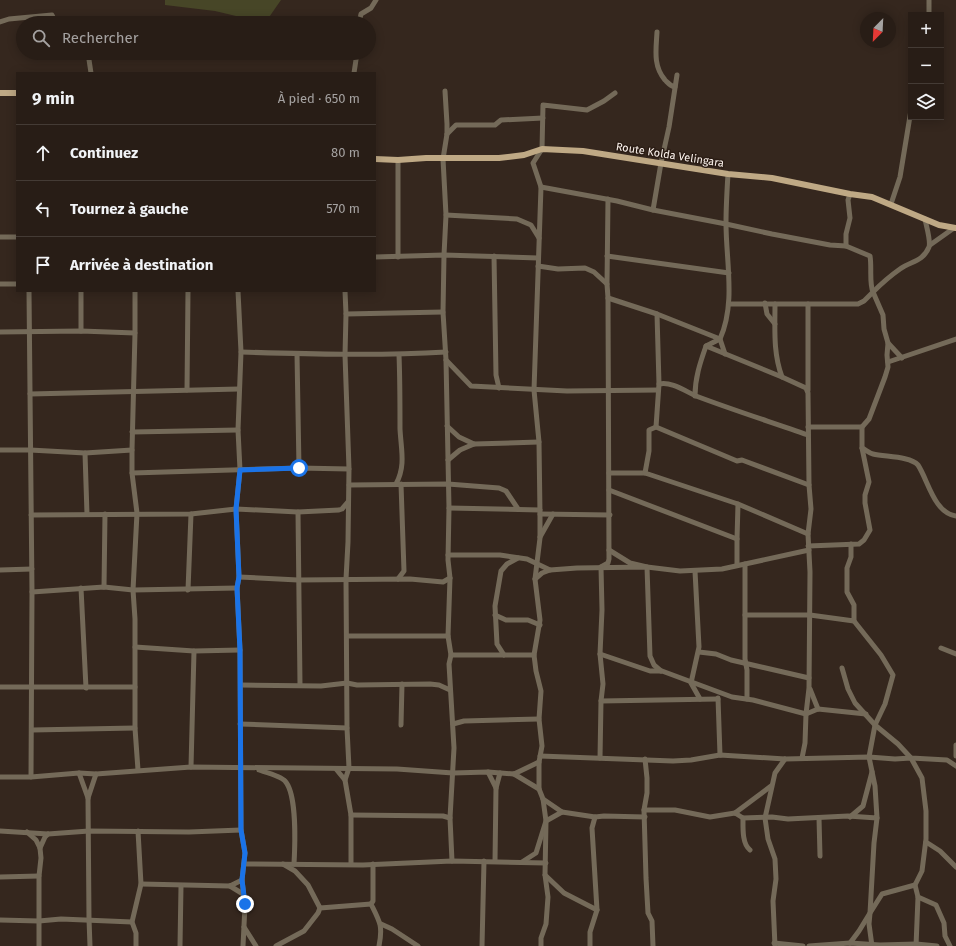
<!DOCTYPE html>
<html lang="fr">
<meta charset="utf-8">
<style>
:root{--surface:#281d16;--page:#30261f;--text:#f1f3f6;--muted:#a5a2a1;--line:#443b35}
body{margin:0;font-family:"Fira Sans",sans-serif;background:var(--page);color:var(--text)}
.controls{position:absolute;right:12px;top:12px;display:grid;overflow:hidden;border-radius:0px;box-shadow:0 2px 10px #0003}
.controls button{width:36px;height:36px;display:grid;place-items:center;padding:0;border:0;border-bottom:1px solid var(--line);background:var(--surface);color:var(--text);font:20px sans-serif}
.compass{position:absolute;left:860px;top:12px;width:36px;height:36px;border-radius:50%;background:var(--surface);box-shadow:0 2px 10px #0003;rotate:204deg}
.stop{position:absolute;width:12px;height:12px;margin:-9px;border:3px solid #1a73e8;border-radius:50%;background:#fff}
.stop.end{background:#1a73e8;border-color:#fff;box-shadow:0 1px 4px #0008}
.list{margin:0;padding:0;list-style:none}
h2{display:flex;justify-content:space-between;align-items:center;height:52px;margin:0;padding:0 16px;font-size:17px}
h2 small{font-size:13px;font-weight:400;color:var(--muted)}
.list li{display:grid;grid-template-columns:26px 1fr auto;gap:12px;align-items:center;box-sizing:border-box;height:56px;padding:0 16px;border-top:1px solid var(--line)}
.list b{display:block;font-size:15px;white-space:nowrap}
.list em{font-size:13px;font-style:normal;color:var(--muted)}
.icon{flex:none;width:22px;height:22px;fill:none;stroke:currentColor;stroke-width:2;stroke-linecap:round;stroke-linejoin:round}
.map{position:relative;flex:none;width:956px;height:946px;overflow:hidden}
.search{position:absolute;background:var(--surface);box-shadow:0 2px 10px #0003;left:16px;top:16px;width:360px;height:44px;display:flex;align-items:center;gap:10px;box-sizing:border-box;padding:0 14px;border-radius:22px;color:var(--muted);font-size:15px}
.panel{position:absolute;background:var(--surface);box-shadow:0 2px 10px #0003;left:16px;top:72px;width:360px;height:220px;border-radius:0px}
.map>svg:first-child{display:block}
.green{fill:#474627}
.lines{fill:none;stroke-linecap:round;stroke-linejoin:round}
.minor{stroke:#746a59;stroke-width:5}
.major{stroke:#bfa985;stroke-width:6}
.route{stroke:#1a73e8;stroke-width:5}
.labels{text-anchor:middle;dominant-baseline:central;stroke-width:3;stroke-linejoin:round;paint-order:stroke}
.street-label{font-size:11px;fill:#fcf3ed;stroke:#2b1d15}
</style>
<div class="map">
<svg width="956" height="946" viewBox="0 0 956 946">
<rect width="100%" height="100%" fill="#35271e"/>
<polygon class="green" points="165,0 281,0 265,23 215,11 165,5"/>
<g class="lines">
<g class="minor">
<polyline points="929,0 929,15"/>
<polyline points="0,22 9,19 52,15 56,23"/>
<polyline points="359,23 361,14 371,8 376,0"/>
<path d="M657 32C656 50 653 66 665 80 668 83 670 86 675 87"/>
<polyline points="88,53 91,73"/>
<polyline points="354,73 357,53"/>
<polyline points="445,91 447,124 447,134 443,159 446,215 444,255 443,312 446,360 449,508 448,560 450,578 448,636 451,655 449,664 454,748 450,818 452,861"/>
<polyline points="447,134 456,125 495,125 501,120 543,118"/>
<path d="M541 187 617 201 653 210 726 224 772 234 830 245 846 246 870 256C872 267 869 283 873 292L864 301 858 304H729"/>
<polyline points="891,204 900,177 911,110"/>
<polyline points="653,210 661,163 669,127 677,75"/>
<polyline points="446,215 517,219 531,225 539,238"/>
<polyline points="0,237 17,237"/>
<polyline points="930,245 954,228"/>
<polyline points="846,246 846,234 850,218 848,200 850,194"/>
<polyline points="494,256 496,375 499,388"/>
<polyline points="607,256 729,273"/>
<polyline points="375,257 444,255 538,258"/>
<polyline points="398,257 398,160"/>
<polyline points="538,266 558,269 585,268 594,272 607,284"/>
<polyline points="0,284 17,284"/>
<polyline points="29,291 32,592 31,777"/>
<polyline points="135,291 135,333 132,450 132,473 137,513 133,590 135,619 135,728 138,770"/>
<polyline points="238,291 241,352 238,430 240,470 236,509 239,577 237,588 240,650 241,830 245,853 242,880 245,905 243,946"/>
<polyline points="345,291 346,314 345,355 349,469 348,542 346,579 347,728 349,768 345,780"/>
<polyline points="608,298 657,314 720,339 725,354"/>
<polyline points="765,303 767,314 775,324"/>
<path d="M775 304C775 329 773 353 782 377L806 388 808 393 809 485 811 509 808 534 810 572 809 688 806 714 805 743 802 758"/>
<polyline points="808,304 808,390"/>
<polyline points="346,314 443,312"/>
<polyline points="81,331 81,291"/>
<polyline points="0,332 81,331 135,333"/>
<polyline points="888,343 902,358"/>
<polyline points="706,346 782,377"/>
<path d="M241 352C309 354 377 356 446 352"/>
<polyline points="297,354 299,468"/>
<polyline points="446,360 471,386 567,391 658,390"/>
<polyline points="888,362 956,339"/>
<path d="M659 384C671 381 685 391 696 396 733 410 771 422 808 435"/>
<polyline points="187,390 188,291"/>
<polyline points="30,394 239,389"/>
<path d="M695 396C695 378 700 363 706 346L720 339C736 303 726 262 726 223 726 207 727 190 728 174"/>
<polyline points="447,426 459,437 474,444"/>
<polyline points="656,427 659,384 657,314"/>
<polyline points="808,427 862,427 862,448 869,482 865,495 865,503 870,530 864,540 859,544 808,546"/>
<path d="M862 427 869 419 885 377 888 367 887 355 888 343 884 329 883 315 873 292C882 283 890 276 900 269 911 261 923 262 929 247 931 241 926 225 925 219"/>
<polyline points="132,432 238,430"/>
<path d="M862 448C866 450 869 453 873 454 885 457 910 456 918 465 928 480 934 513 956 516"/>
<polyline points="0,450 30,450 85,453 132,450"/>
<polyline points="85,453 87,514"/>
<polyline points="448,460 460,450 474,444 539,442"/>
<polyline points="132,473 299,468 349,469"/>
<polyline points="609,473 645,473 649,451 649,430 656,427 737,461 742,460 809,485"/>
<polyline points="645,473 738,504 808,534"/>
<path d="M396 484C406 466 401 449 400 429 400 404 400 379 399 355"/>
<polyline points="349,485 448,484 499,488 506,491 518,509"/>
<polyline points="609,490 737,539"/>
<polyline points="449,508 540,510"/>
<polyline points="298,512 300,685"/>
<polyline points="540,514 610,515"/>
<polyline points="31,515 191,514 236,509 298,512 339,510 342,509 348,502"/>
<polyline points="540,537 553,514"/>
<polyline points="609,550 630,563 647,567 650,656 654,665 661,671"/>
<polyline points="448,555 500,555 527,559 550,570"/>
<polyline points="745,564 745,659 747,670 747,699"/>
<polyline points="737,565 737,539 738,504"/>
<polyline points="601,567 608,563 609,559 608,298 607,284 608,199"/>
<polyline points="0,570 32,569"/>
<polyline points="695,571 699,647 691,683 700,699"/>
<polyline points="239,577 298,580 410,579 443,582 450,578"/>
<polyline points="398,579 404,571 401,484"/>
<polyline points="535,579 542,573 550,570 577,568 647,567 680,571 722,569 809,550"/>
<polyline points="104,587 105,514"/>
<polyline points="81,588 86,688"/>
<polyline points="188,590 191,514"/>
<polyline points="32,592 104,587 133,590 237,588"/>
<polyline points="495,615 506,620 528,620 540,625"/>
<polyline points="745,615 810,615 854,621 854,605 847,592 847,568 851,557 851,544"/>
<polyline points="347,636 448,636"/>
<polyline points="135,647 194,651 240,650"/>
<polyline points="941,648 956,654"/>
<polyline points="699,652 716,654 731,660 809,678"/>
<polyline points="600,654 650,671 662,671 732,697 753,700 806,714 818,709 866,714"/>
<polyline points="451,655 534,655"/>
<polyline points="504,655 497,644 495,606 501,571 507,564 518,558"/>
<polyline points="842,668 848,689 855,703 875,725 898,744 911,758 947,760 956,766"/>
<polyline points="241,685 321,686 347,683 357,685 430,684 439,685 450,690"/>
<polyline points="0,687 135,687"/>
<polyline points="810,689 818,709"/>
<polyline points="718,698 720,755"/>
<polyline points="601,701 718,699"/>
<polyline points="240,724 347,728"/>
<polyline points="453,724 464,721 539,719"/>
<polyline points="401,725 402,684"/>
<polyline points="32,730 135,728"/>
<polyline points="956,745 956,756"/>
<polyline points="540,756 673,761 691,760 720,755 785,759 869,757 895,759 911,758 922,778 926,811 926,839 922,871 915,885 918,897 936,905 944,923 945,936 950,946"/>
<polyline points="600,758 601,701 603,684 600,654 602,610 601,567"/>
<polyline points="645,759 647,778 647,793 644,810 646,878 648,913 652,921 653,946"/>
<polyline points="191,767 194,651"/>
<polyline points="336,769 345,780 351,815 351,864"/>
<path d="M259 770C265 772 281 776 285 781 297 794 295 846 294 864"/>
<polyline points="488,772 496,788"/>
<polyline points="79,773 88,798"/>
<polyline points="514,774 539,789"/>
<polyline points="0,777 31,777 79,773 96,774 191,767 397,769 453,773 488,772 514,774 539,762"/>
<polyline points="543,799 562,812"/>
<polyline points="644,810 675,810 710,817 735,813 743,818 772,817 788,819 848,816 877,818 875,786 869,757 875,725 885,704 893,675 881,655 854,621"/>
<polyline points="735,813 771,786"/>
<polyline points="351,815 443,816 450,818"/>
<polyline points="850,817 863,806 872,772"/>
<path d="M743 818C743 828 742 844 750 850"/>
<polyline points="819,818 820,856"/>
<polyline points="0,831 48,834 89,831 189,832 241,830"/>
<polyline points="27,832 36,840 40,848 41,858 39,876 39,946"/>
<polyline points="926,842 940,851 956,867"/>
<polyline points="40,848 45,837 48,834"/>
<polyline points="495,861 496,788 500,773"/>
<polyline points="522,862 536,853 546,821 562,812 595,817 604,816 645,817"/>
<polyline points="244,864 363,865 452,861 546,863"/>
<polyline points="283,864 295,871 308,885 320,908"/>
<path d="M373 864V901L371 904C380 922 383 926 379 946"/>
<polyline points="545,875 564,893 597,910"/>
<polyline points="0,877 39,876"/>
<polyline points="141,884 230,886 242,880"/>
<polyline points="230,886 243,894"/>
<polyline points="0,920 39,921 61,919 132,922"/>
<polyline points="381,924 392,929 418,946"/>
<polyline points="244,927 256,946"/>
<polyline points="774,943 803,946"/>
<polyline points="850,943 859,931 870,913 874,843 877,818"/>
<polyline points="90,946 89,919 88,798 96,774"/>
<polyline points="136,946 136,933 132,922 141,884 138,831"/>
<polyline points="180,946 181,886"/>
<polyline points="276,946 304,931 318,913 320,908 371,904"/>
<polyline points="482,946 484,861"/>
<polyline points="541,946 541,938 546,924 548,897 545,875 546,821 543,799 539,789 539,762 542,746 539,719 541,691 536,671 534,655 540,620 535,579 540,538 540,514 539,442 534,390 541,187 533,163 542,149 543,105 587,110 604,101 615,93"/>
<polyline points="590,946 590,932 597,910 592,828 595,817"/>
<polyline points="775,946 773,901 776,879 775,859 768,839 765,818 775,773 785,759"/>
<polyline points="809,946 850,943 880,945 916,944 937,946"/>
<polyline points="872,946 869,924 870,913 882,894 915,885"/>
<polyline points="916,946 918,897"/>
</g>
<g class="major">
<polyline points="0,93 17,93"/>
<polyline points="375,159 398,160 426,158 499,158 524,155 542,149 583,151 728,174 772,178 850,194 872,197 939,225 956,228"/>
</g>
</g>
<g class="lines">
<polyline class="route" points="245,904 242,880 245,853 241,830 240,650 237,588 239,577 236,509 240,470 299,468"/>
</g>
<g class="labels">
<g class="street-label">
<text transform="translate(670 155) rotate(9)">Route Kolda Velingara</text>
</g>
</g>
</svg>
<div class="controls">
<button>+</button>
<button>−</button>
<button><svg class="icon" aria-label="layers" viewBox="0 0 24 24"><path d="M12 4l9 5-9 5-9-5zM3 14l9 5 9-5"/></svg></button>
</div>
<svg class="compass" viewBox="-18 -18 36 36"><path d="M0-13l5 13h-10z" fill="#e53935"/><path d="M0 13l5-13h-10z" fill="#a5a2a1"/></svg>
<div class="stop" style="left:299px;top:468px"></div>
<div class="stop end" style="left:245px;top:904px"></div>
<div class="search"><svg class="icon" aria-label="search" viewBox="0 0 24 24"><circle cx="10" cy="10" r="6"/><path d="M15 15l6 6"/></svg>Rechercher</div>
<section class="panel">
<h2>9 min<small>À pied · 650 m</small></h2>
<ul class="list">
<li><svg class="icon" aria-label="ahead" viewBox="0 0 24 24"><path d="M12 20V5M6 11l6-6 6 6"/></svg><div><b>Continuez</b></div><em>80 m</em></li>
<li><svg class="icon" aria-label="left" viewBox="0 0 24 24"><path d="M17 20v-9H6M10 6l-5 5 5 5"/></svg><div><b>Tournez à gauche</b></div><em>570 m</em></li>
<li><svg class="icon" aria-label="arrive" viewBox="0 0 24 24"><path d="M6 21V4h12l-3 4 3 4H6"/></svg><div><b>Arrivée à destination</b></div></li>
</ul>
</section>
</div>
